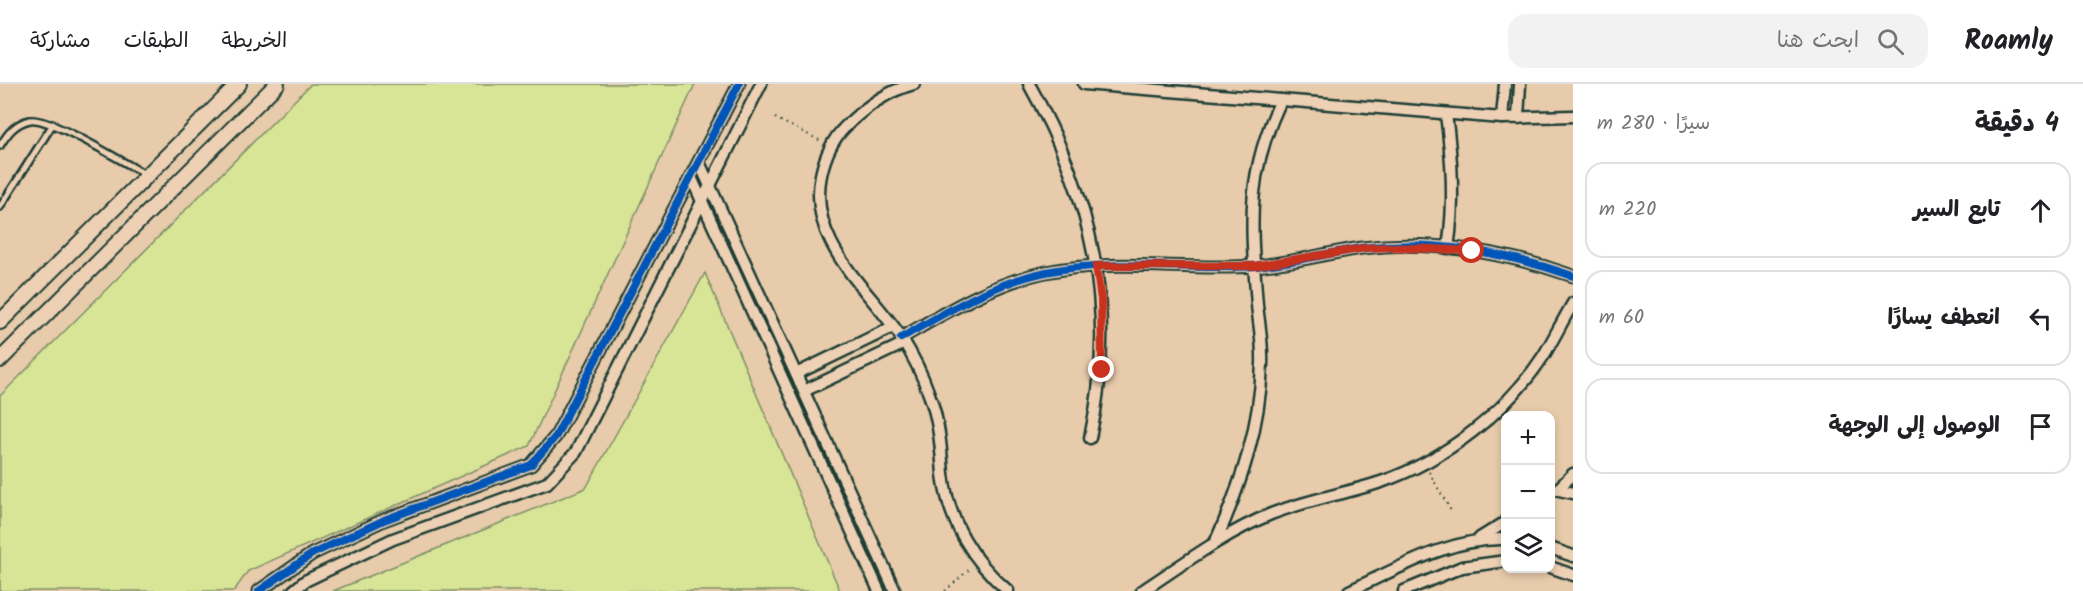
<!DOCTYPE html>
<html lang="ar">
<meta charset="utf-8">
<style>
:root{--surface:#fff;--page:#f2f2f2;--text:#202124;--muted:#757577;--line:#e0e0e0}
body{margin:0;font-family:Kalam,"Playpen Sans Arabic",sans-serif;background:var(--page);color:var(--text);direction:rtl}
.controls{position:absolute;right:18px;bottom:18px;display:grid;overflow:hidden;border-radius:12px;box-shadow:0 3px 9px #0003}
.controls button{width:54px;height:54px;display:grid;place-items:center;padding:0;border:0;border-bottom:2px solid var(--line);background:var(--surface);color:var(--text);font:30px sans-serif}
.stop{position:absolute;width:18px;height:18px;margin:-14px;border:4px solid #c8321e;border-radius:50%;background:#fff}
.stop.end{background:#c8321e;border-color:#fff;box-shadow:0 2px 6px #0008}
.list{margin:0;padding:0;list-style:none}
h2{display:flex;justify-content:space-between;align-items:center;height:78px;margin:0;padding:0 24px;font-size:26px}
h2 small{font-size:20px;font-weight:400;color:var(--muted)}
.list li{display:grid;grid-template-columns:39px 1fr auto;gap:18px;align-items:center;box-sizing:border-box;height:96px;margin:0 12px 12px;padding:0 12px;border:2px solid var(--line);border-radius:18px}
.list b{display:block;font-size:22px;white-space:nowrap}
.list em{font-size:20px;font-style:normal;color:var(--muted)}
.icon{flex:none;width:33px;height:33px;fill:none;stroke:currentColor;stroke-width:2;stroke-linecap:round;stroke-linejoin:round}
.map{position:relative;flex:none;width:1573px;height:507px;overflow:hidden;direction:ltr}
header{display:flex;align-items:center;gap:36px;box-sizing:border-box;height:84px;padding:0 30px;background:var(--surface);border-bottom:2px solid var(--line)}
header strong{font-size:28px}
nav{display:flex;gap:33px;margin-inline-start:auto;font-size:21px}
.search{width:420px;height:54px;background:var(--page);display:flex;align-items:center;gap:15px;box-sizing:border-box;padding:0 21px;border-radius:18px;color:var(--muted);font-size:22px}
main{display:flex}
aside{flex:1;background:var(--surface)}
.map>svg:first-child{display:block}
.green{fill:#d8e496;stroke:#7c9065;stroke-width:1.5}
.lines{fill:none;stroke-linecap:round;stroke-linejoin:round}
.service-casing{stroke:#1f3d34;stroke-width:10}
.minor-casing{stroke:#1f3d34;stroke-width:15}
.tertiary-casing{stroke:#1f3d34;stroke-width:18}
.path{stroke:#1f3d34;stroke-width:2;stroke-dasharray:1.5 4.5;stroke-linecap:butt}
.service{stroke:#eed1b5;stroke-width:5}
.minor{stroke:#eed1b5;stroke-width:10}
.tertiary{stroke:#eed1b5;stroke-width:14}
.cycleway-casing{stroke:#eed1b5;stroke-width:11}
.cycleway{stroke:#0057b8;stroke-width:8}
.route{stroke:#c8321e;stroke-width:8}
</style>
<header>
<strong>Roamly</strong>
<div class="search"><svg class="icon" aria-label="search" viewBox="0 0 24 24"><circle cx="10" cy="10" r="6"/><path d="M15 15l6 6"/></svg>ابحث هنا</div>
<nav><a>الخريطة</a><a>الطبقات</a><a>مشاركة</a></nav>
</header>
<main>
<aside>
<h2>4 دقيقة<small>سيرًا · 280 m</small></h2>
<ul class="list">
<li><svg class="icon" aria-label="ahead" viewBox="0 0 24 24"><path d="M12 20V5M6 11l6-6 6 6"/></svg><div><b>تابع السير</b></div><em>220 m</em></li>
<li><svg class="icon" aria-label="left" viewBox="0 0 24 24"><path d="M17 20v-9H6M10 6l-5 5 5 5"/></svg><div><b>انعطف يسارًا</b></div><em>60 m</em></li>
<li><svg class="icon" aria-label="arrive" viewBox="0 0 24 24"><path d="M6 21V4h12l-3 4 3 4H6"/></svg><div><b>الوصول إلى الوجهة</b></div></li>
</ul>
</aside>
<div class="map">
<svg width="1573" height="507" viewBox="0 0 1573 507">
<rect width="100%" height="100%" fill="#e8cbab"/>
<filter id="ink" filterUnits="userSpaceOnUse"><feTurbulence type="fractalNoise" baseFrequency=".0167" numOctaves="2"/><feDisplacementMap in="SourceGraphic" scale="12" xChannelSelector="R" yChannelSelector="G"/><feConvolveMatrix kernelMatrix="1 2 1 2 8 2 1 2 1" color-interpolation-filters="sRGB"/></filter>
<g filter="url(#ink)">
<g class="green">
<polygon points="311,0 695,0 529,362 248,487 234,507 0,507 0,312"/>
<polygon points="705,189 840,507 333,507 586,404"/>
</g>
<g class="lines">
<g class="service-casing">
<g id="service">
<path d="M0 62C7 50 15 39 30 36 51 33 124 79 147 91"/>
<polyline points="0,123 53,40"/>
</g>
</g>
<g class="minor-casing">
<g id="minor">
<path d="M914 0C887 7 865 23 845 43 832 56 825 72 821 91 807 158 867 203 901 253 912 270 922 290 929 310 939 336 941 363 943 390 948 437 973 477 1008 507"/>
<path d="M1029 0C1092 112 1118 227 1090 354"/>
<polyline points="1084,0 1502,34 1573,32"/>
<path d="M1446 30C1452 76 1455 119 1448 164"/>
<polyline points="1502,34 1505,0"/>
<polyline points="1518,34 1520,0"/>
<polyline points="699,78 895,507"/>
<polyline points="691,93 879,507"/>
<path d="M901 254C948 227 993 199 1046 188 1115 174 1185 187 1255 182 1291 179 1327 169 1362 164 1432 155 1508 169 1573 192"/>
<polyline points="796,290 893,243"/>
<polyline points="804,307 905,259"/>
<polyline points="1550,404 1573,409"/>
<polyline points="1559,404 1573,390"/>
<polyline points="1480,454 1506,438"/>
<path d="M1215 459C1241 401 1260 343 1262 280 1263 260 1259 240 1257 221 1251 140 1245 92 1281 16"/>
<polyline points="1550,464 1573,472"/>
<polyline points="1550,483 1573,491"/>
<polyline points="259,507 312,470 384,436 531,381 556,352 739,0"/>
<polyline points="293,507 305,497 393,455 547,399 576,368 761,0"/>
<path d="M1142 507C1183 480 1225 449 1271 430 1307 416 1344 410 1381 398 1445 376 1507 328 1544 271 1554 254 1563 236 1573 219"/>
<path d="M1349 507C1398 485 1450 453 1506 455"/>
<polyline points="1404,507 1462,483 1506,477"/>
</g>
</g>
<g class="tertiary-casing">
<g id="tertiary">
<polyline points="0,238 239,0"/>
<polyline points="0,276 277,0"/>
</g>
</g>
<g class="path">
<polyline points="775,34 821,57"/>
<polyline points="1429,388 1451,427"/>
<polyline points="945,507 972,483"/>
</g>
<use href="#service" class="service"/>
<use href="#minor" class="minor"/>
<use href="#tertiary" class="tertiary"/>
<g class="cycleway-casing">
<g id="cycleway">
<path d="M901 254C948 227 993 199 1046 188 1115 174 1185 187 1255 182 1291 179 1327 169 1362 164 1432 155 1508 169 1573 192"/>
<polyline points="259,507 312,470 384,436 531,381 556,352 739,0"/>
</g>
</g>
<use href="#cycleway" class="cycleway"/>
</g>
</g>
<g class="lines" filter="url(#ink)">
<polyline class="route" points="1102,286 1101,216 1096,182 1254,182 1365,164 1392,163 1472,167"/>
</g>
</svg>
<div class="controls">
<button>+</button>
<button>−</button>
<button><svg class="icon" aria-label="layers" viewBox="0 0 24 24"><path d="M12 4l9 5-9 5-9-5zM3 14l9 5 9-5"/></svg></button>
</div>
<div class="stop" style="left:1472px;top:167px"></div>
<div class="stop end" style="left:1102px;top:286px"></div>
</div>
</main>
